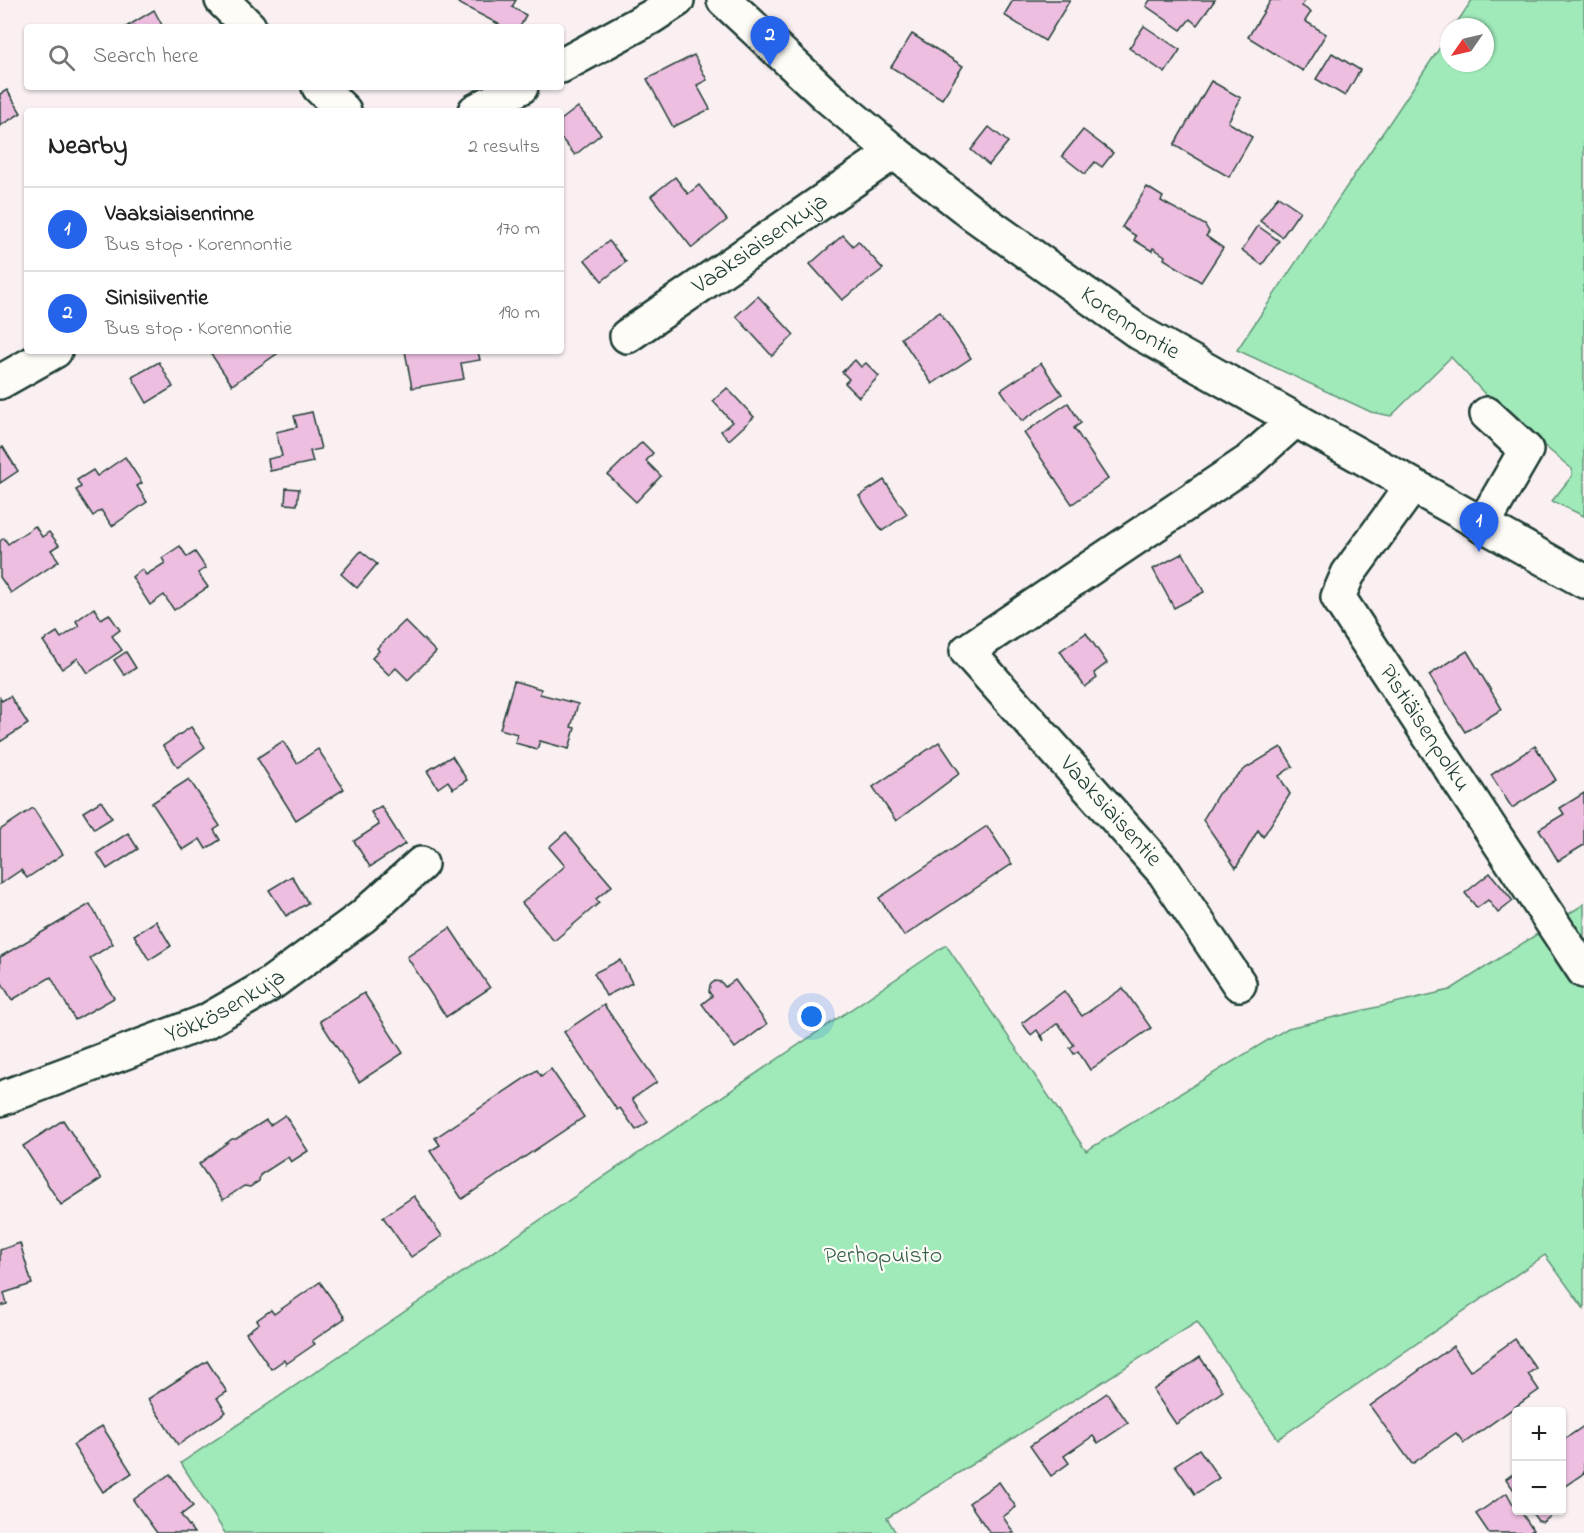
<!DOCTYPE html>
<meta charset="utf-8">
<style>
:root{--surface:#fff;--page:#f6f6f6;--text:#222;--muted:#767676;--line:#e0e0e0;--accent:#2563eb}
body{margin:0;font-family:"Indie Flower",sans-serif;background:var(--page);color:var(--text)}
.controls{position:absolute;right:18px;bottom:18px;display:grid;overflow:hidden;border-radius:6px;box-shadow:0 2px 4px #0004}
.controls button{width:54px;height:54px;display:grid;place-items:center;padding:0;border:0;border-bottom:2px solid var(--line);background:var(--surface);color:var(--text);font:30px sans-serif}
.compass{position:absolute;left:1440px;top:18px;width:54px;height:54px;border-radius:50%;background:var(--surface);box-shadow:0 2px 4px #0004;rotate:236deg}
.you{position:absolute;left:812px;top:1017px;width:21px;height:21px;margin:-15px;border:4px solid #fff;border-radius:50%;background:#1a73e8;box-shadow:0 0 0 9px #1a73e833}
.badge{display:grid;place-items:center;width:39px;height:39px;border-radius:50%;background:var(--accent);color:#fff;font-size:20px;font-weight:700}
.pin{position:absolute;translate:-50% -50px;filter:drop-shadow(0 2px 3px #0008)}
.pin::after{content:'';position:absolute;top:32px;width:21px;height:18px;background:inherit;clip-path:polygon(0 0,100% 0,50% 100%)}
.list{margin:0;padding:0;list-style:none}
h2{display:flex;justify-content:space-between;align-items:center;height:78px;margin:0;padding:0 24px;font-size:26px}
h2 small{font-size:20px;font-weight:400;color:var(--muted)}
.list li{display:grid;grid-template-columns:39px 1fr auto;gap:18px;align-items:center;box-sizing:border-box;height:84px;padding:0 24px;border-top:2px solid var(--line)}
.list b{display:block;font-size:22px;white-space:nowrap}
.list p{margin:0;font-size:20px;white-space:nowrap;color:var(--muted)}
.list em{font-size:20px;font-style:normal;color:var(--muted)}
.icon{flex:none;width:33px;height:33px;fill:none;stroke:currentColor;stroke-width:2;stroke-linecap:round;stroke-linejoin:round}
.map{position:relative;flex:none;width:1584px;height:1533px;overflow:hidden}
.search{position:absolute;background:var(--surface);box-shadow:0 2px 4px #0004;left:24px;top:24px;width:540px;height:66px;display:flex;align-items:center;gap:15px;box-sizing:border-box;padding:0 21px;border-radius:6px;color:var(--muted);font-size:22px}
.panel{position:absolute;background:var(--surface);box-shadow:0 2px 4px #0004;left:24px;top:108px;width:540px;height:246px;border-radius:6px}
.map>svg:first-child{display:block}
.green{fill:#a0eaba;stroke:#609477;stroke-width:1.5}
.building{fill:#edbee0;stroke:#1f3d34;stroke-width:1.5}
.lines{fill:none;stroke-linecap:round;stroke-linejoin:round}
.minor-casing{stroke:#1f3d34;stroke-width:38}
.minor{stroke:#fdfcf7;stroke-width:33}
.labels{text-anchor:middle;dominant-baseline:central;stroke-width:4.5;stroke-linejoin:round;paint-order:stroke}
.street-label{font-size:24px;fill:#1f3d34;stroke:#fdfcf7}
.park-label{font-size:24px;fill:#39604f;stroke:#fdfcf7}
</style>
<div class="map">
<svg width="1584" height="1533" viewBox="0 0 1584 1533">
<rect width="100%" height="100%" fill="#faf0f2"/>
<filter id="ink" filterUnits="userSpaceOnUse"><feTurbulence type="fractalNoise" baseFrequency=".0167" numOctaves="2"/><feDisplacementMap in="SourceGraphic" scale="12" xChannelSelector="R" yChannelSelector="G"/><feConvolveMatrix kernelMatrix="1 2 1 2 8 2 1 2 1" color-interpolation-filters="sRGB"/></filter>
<g filter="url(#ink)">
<g class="green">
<polygon points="1472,0 1584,0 1584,516 1552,501 1572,476 1572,469 1493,403 1451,357 1391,416 1371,412 1237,350 1449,34 1449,63 1485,63 1485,27 1454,27"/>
<polygon points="1584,904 1584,1309 1545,1255 1278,1439 1197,1322 887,1518 896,1533 225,1533 181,1463 946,945 1086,1151 1288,1028 1450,990"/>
</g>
<g class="building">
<polygon points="459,0 516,0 512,7 526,15 520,27 504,27 458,3"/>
<polygon points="1013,0 1070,0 1045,41 1004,15"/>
<polygon points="1150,0 1215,0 1197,25 1190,19 1181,30 1146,6"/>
<polygon points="1271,0 1305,0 1302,6 1311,12 1305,21 1326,34 1303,71 1248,37"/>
<polygon points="154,10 163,27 126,27"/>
<polygon points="1144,26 1180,50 1165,73 1129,48"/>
<polygon points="912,34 963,66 942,99 891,67"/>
<polygon points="1332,53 1360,70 1345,96 1316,79"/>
<polygon points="694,55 707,80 697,85 710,109 673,127 647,79"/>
<polygon points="1211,81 1241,98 1228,122 1252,137 1229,177 1174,145"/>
<polygon points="7,90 21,113 0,126 0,94"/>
<polygon points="578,107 601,134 575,155 561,138 561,120"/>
<polygon points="989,127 1008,142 989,165 971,150"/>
<polygon points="1083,130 1113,153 1102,167 1095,162 1085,174 1062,156"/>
<polygon points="675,177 688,194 699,185 727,220 692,248 651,196"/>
<polygon points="1147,187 1163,197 1161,201 1205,225 1209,232 1206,236 1223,248 1201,282 1164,259 1165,256 1153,248 1152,251 1134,240 1136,236 1122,227"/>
<polygon points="1278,196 1300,211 1282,237 1260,221"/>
<polygon points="1258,226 1279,241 1262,265 1242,250"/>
<polygon points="843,235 853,246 858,241 883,269 842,300 810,264"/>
<polygon points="609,241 626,262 602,281 585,260"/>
<polygon points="758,296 794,335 772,356 736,316"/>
<polygon points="940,312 971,358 932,384 901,338"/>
<polygon points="209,351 281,351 232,385"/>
<polygon points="405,351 478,351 480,360 461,363 464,379 412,388"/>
<polygon points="855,360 861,367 866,363 879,376 859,397 845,383 849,379 842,372"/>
<polygon points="159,362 173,387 147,403 132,377"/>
<polygon points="1041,363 1062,394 1022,421 1001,390"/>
<polygon points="727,388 754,417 729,440 721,431 732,422 713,401"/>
<polygon points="1068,403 1081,423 1074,428 1108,479 1072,504 1024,433"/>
<polygon points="312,412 321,449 310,451 313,462 270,471 268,459 282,456 276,432 297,427 294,416"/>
<polygon points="642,442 653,453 646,461 661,476 636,502 608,475"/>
<polygon points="3,447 18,471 0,483 0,448"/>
<polygon points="125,457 142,483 137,486 147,502 112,526 101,510 93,516 76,490 81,487 77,480 93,470 97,476"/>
<polygon points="884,480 907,514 882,531 859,496"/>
<polygon points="286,488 299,489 297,505 285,504"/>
<polygon points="35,526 42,537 49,532 59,545 51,550 59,561 11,593 0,577 0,541 4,538 8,544"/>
<polygon points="180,546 187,557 195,552 206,568 198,573 208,587 174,610 164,595 150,605 132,577 142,569 146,575 165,563 162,558"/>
<polygon points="361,551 377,564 357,588 341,574"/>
<polygon points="1183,553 1204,592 1174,608 1153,569"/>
<polygon points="94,608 101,619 109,614 120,630 112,636 122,650 88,673 78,658 62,669 43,641 57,632 61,638 79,626 76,621"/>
<polygon points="405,621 436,652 408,680 396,668 389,675 372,658 379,651 377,648"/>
<polygon points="1086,633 1107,663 1094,673 1097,678 1085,687 1060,651"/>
<polygon points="1467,651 1502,709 1465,732 1429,675"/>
<polygon points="126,652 136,668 124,675 114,660"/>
<polygon points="514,681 541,689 540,694 578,704 571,727 575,728 569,749 540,741 537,749 515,743 517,734 500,729"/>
<polygon points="10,696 28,724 0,742 0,698 2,701"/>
<polygon points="191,727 205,747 178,767 163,746"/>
<polygon points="283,741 297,763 318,749 344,789 296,820 257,758"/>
<polygon points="939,742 960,773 896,821 873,787"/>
<polygon points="1535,746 1556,780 1512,808 1491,775"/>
<polygon points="1281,747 1293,766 1279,776 1290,794 1263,837 1258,830 1236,868 1203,820 1218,794 1246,768"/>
<polygon points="452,756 467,780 453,789 448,781 438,788 427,771"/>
<polygon points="189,779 220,826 214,830 220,840 206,849 200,839 183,850 152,803"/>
<polygon points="1584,793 1584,845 1558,861 1539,829 1564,814 1560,808"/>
<polygon points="101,801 112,818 94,829 83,812"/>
<polygon points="381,806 405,844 370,867 354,841 379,825 371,812"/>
<polygon points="33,808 63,854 27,878 21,870 0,884 0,830"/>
<polygon points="987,826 1012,864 904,936 879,898"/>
<polygon points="566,832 612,886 596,899 599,903 554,941 522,903 565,866 549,847"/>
<polygon points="128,833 138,849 107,869 97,853"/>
<polygon points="1490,873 1513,901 1498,913 1488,900 1477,908 1465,893"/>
<polygon points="292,876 308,903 286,916 269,890"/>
<polygon points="90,904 113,944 90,958 114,998 75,1020 51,977 12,1000 0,980 0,957"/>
<polygon points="156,921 171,946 149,960 134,935"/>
<polygon points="450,928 490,988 446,1017 407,957"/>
<polygon points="620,960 632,983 606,996 594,973"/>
<polygon points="735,980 767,1024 735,1048 702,1004 712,996 709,992 710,985 715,981 721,982 725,987"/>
<polygon points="1123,988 1151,1028 1090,1070 1078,1051 1074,1054 1070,1048 1074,1045 1058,1023 1042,1035 1044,1041 1037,1030 1031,1035 1022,1023 1064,991 1082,1016"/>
<polygon points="364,993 403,1053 359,1082 320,1021"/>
<polygon points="604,1005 657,1082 632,1099 648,1122 636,1130 620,1108 617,1110 564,1032"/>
<polygon points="551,1069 584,1117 462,1199 430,1151 440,1145 435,1138 537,1070 541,1076"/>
<polygon points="285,1115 308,1151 291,1162 288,1157 260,1175 259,1181 250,1187 244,1186 223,1200 199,1164 232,1139 236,1139 266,1120 270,1125"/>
<polygon points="63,1120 101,1179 61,1205 23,1146"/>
<polygon points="414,1196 442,1236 411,1257 383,1217"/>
<polygon points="20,1243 32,1284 4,1293 7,1304 0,1306 0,1250"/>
<polygon points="320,1282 345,1318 312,1341 315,1344 286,1364 284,1360 271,1369 246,1333 259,1323 257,1320 271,1310 274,1314"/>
<polygon points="1515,1339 1536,1368 1528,1374 1539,1390 1464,1443 1456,1433 1412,1464 1370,1406 1453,1346 1470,1371"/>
<polygon points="1200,1357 1223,1391 1176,1424 1153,1390"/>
<polygon points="207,1361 227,1392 217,1398 226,1412 178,1445 148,1399"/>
<polygon points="1107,1393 1128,1423 1098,1443 1093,1436 1064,1456 1069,1463 1051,1476 1030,1446"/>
<polygon points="102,1426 132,1473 103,1492 73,1445"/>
<polygon points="1584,1426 1584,1473 1562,1488 1562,1441"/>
<polygon points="1199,1449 1219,1478 1195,1494 1175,1465"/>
<polygon points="1516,1472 1516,1493 1506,1479"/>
<polygon points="170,1474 193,1506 181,1515 194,1533 157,1533 133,1500"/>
<polygon points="999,1482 1016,1507 1003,1517 1014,1533 990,1533 969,1503"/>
<polygon points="1507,1493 1516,1510 1520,1510 1533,1530 1529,1533 1489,1533 1476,1514"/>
<polygon points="1530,1510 1551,1510 1551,1516 1543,1522 1538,1521"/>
</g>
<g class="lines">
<g class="minor-casing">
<g id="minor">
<polyline points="222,0 249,27"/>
<path id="s1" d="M724 0 828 97 894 152 972 213 1140 333 1584 581"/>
<polyline points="561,66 651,17 677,0"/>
<polyline points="319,87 344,111"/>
<polyline points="475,111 521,87"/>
<path id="s2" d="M627 336 894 152"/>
<polyline points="0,382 55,351"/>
<path id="s3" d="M1412 486 1348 574 1338 597 1584 971"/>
<polyline points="1482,526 1526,450 1487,414"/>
<polyline points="1239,984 1164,872 967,651 1248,462 1295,420"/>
<path id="s4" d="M0 1099 205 1022 269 985 362 917 421 864"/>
</g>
</g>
<use href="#minor" class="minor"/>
</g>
</g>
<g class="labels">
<g class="street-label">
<text stroke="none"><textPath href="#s2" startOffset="162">Vaaksiaisenkuja</textPath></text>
<text stroke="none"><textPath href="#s1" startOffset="520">Korennontie</textPath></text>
<text stroke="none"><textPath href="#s3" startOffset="291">Pistiäisenpolku</textPath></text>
<text transform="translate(1110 812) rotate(48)">Vaaksiaisentie</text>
<text stroke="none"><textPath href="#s4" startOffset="244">Yökkösenkuja</textPath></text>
</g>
<g class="park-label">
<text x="883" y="1256">Perhopuisto</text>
</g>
</g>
</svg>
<div class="controls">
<button>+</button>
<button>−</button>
</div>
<svg class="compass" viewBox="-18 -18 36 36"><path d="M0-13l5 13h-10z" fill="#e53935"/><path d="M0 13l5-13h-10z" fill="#767676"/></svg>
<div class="you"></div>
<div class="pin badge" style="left:1479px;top:552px">1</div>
<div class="pin badge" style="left:770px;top:66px">2</div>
<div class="search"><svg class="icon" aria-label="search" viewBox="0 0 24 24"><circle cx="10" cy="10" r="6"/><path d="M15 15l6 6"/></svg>Search here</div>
<section class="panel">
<h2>Nearby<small>2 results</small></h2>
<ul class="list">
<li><span class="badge">1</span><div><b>Vaaksiaisenrinne</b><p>Bus stop · Korennontie</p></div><em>170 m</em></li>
<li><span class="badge">2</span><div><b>Sinisiiventie</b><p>Bus stop · Korennontie</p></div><em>190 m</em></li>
</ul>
</section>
</div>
